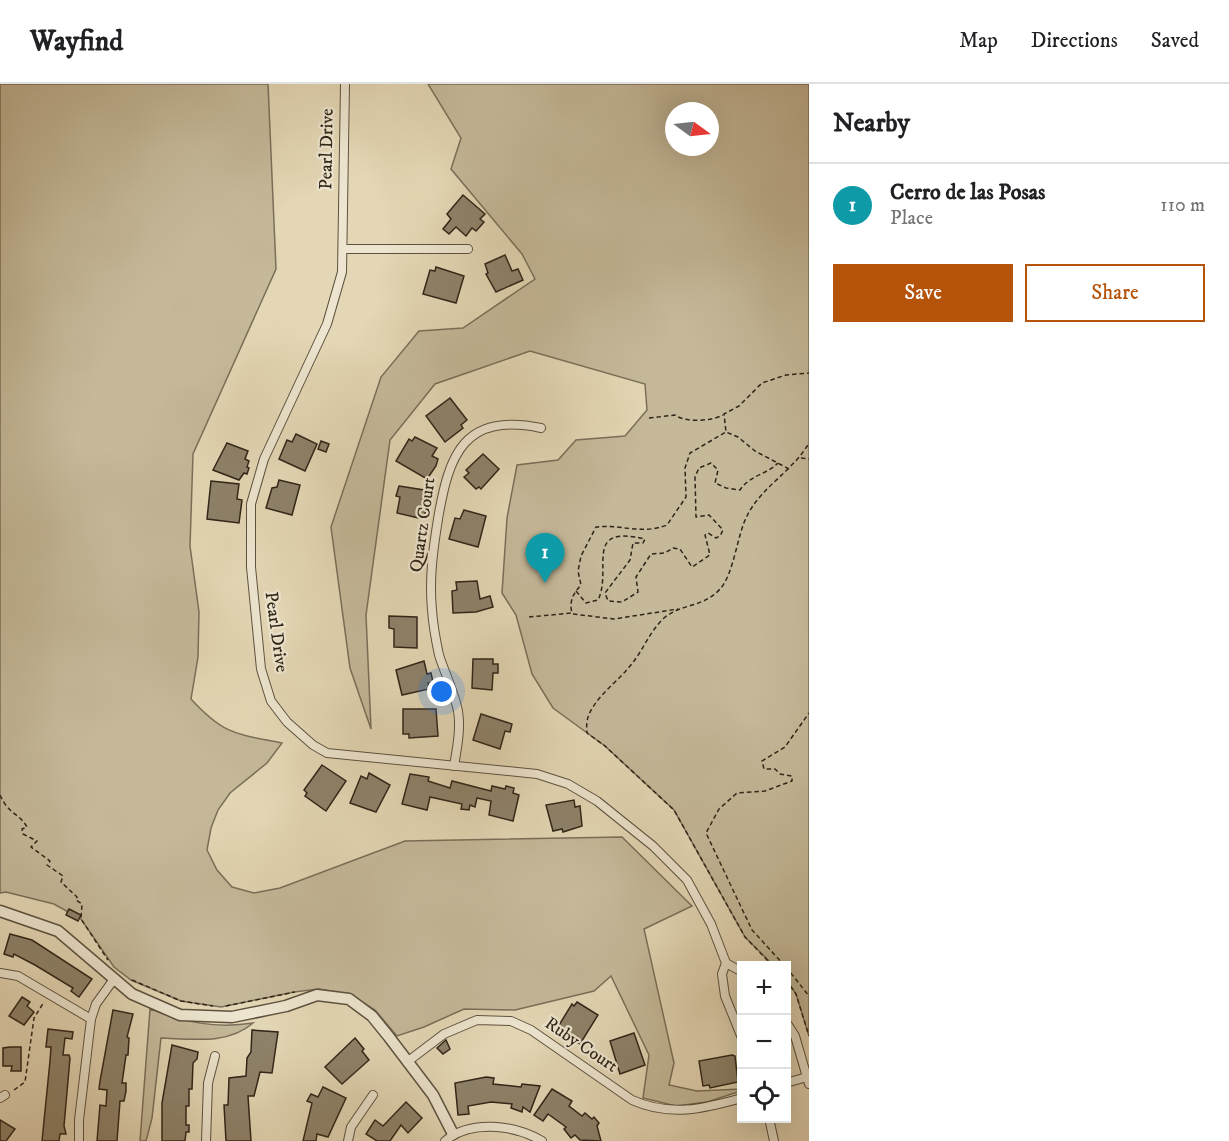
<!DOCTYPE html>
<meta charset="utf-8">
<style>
:root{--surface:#fff;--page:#f6f6f6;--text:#202124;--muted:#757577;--line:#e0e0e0;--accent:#b45309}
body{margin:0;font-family:"IM FELL DW Pica",serif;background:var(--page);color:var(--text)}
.controls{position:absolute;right:18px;bottom:18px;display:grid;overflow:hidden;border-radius:0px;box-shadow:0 6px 24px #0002}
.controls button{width:54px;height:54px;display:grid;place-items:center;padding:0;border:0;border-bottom:2px solid var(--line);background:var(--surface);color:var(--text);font:30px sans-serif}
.compass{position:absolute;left:665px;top:18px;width:54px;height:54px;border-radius:50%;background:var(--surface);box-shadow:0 6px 24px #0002;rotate:105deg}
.you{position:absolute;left:442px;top:608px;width:21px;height:21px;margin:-15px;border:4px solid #fff;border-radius:50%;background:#1a73e8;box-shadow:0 0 0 9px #1a73e833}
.badge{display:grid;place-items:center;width:39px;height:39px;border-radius:50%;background:var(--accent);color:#fff;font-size:20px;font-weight:700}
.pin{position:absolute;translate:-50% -50px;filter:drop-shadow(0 2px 3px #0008)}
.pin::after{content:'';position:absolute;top:32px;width:21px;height:18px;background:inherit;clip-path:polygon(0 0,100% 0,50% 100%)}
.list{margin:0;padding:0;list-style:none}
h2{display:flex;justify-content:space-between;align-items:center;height:78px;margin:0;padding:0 24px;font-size:26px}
h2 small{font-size:20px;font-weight:400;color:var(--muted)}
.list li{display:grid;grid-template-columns:39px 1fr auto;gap:18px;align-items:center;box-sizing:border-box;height:84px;padding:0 24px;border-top:2px solid var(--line)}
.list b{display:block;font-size:22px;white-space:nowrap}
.list p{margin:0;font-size:20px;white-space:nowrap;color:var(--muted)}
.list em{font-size:20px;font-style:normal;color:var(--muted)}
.actions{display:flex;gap:12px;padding:18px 24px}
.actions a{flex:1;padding:14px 0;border:2px solid var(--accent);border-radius:0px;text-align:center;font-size:21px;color:var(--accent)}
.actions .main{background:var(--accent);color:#fff}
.icon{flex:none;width:33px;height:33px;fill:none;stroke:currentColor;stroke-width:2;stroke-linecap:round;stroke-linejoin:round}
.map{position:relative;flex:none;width:809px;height:1057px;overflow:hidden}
header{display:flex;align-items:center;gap:36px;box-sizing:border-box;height:84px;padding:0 30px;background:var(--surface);border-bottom:2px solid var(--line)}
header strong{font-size:28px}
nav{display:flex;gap:33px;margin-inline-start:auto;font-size:21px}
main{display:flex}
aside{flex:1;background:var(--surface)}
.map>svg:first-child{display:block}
.green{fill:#c5b99a;stroke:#7a6f59;stroke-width:1.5;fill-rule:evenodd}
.building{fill:#8e826a;stroke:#302518;stroke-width:1.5}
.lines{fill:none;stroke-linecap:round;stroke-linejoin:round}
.minor-casing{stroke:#5d523f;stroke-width:10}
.tertiary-casing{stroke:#5d523f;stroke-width:13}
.path{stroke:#302518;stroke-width:1.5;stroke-dasharray:4.5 3;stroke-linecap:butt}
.minor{stroke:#ede5cf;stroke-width:8}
.tertiary{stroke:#ede5cf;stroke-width:10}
.labels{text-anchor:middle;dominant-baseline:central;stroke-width:4.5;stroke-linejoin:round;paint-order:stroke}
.street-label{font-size:18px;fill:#302518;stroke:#ede5cf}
</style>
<header>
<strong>Wayfind</strong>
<nav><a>Map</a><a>Directions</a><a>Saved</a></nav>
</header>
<main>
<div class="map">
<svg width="809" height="1057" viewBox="0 0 809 1057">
<rect width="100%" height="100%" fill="#e4d7b5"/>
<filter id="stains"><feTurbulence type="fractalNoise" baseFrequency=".00333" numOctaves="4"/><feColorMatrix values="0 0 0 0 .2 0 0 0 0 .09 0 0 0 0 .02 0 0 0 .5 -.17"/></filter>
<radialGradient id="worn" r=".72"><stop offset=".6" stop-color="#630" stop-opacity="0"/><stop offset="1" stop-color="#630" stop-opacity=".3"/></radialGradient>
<g class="green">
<path d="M0 0H268L276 185 193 370 190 462 199 528 198 573 191 615C224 651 236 650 282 659L267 679 230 709 218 726 211 744 207 766 217 786 232 803 254 809 280 804 405 757 622 753 692 822 644 845 674 979 669 1001 697 1007 741 1005V1007L707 1018 676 1022 643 1014 649 971 611 892 594 907 515 926 464 925 424 943 397 952 375 926 349 910 319 905 294 908 221 923 181 917 131 896 114 883 81 835 54 820 6 808 0 809Z"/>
<path d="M428 0H809V952L796 910 787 896 786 882 773 881 745 853 674 726 605 662 553 624 532 590 516 531 502 509 507 434 517 381 558 376 576 356 625 352 647 326 645 300 530 267 435 300 390 356 366 531 371 645 350 584 331 443 381 293 419 247 463 244 535 195 522 170 451 85 461 54ZM674 27H710V63H674Z"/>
<path d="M150 925C185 938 215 945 253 939 228 961 192 955 161 954L152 1034 146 1057H140Z"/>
</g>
<g class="building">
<polygon points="463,111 485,130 480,135 484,138 476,147 472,144 466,152 456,143 449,150 443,145 451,135 447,130"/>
<polygon points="505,171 512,187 518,185 523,196 496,208 486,190 488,189 485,180"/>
<polygon points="436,183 464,192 456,219 423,210 430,186 435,187"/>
<polygon points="450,314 467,336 461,341 463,344 445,358 426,332"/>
<polygon points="296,350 317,360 305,387 279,375 287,356 292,358"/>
<polygon points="415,353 437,364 432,372 438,375 436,382 427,395 396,377 409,355 412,357"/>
<polygon points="321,357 329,360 326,368 318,365"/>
<polygon points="227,359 248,367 245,375 249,377 247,383 249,384 247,390 244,389 239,396 213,386"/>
<polygon points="483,370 499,385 481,405 479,403 476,405 464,393 469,389 466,386"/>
<polygon points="279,396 300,401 292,431 266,424 272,404 277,403"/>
<polygon points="211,397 239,400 237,415 242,416 239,439 207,435"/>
<polygon points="399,402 424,406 423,415 427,416 427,423 423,435 397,429 400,413 396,412"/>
<polygon points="464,426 486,432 478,463 449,455 455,434 460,435"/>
<polygon points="477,497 480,515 490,512 493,523 476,528 453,529 452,507 457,506 456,498"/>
<polygon points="389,532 417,533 417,564 394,563 394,545 389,544"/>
<polygon points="473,575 493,575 493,580 498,580 498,589 493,589 492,606 472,604"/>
<polygon points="424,577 427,590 431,589 433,598 428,599 429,605 402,611 396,586"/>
<polygon points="403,625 436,625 438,652 409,654 409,650 403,650"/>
<polygon points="481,630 512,640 510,648 505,647 500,665 473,656"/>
<polygon points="322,681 346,697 326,727 305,712 307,709 304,706"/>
<polygon points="369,689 390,701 376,728 350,719 361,692 367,695"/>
<polygon points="410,690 429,693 428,697 450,704 452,697 491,707 492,702 505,705 506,702 514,704 513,709 519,711 513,737 489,731 491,717 477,714 475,723 470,721 469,726 461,725 462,720 430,713 427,726 402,720"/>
<polygon points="574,716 575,723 580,722 582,742 563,748 562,745 553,747 546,721"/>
<polygon points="69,825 81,831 78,837 66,831"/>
<polygon points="10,850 32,856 92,895 79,913 71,907 73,904 35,881 14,870 13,873 4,870"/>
<polygon points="22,913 30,918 27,922 34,928 24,941 9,932"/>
<polygon points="577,918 598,931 580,960 556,946 572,920 574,922"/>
<polygon points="113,926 133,930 127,953 129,954 128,971 126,971 122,999 126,999 126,1007 124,1017 120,1017 117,1057 97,1057 100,1021 106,1022 107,1006 99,1005 100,997"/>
<polygon points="48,945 73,948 72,955 65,954 63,971 69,971 70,974 64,1042 66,1050 60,1050 59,1057 42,1057 50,977 51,963 46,963"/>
<polygon points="252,946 278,948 272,989 260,988 254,1012 248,1012 251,1057 226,1057 224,1021 228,1021 229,994 246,992 247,974 251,968"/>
<polygon points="634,949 645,981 620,990 610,957"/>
<polygon points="355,954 364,965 362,967 369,976 342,1000 325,983"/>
<polygon points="446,956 450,965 443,970 437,964"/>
<polygon points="172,961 198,968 197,975 193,979 192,1005 189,1005 189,1022 186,1022 186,1041 189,1041 189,1048 186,1048 185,1057 162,1057 162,1019"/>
<polygon points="10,963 21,963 21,987 11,987 12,982 3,982 3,964"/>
<polygon points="732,971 735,972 738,998 710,1004 709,1001 703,1002 699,977"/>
<polygon points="486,993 494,994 493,1000 521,1003 522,1000 540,1002 530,1028 523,1023 522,1028 511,1024 512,1020 491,1018 468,1022 469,1030 458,1031 455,999"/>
<polygon points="323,1003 346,1014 328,1053 317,1050 316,1057 303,1057 312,1019 307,1017 311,1010 318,1013"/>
<polygon points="552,1005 572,1017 569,1022 582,1032 585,1029 592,1035 594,1033 599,1039 597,1042 601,1057 580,1056 575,1051 571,1054 564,1045 566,1043 548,1030 543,1037 534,1031"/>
<polygon points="406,1018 422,1034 408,1049 401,1041 390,1057 377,1057 366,1050 375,1036 383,1042"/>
<polygon points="0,1036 15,1045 6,1057 0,1057"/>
</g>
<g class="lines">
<g class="minor-casing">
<g id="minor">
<polyline points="345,0 342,188 327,240 264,375 251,420 251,483 261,585 271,617 287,638 313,661 327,669 537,690 568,700 597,717 653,762 687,796 711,840 726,879 722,890 725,912 742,954"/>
<polyline points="343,165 468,165"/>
<path d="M454 682C457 664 461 645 458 627 454 607 445 590 439 571 436 557 433 541 432 526 429 495 433 466 438 435 449 370 464 328 541 344"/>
<polyline points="726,879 742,888"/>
<polyline points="0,889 18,892 91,935"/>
<polyline points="786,938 795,952 809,1000"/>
<path d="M407 978 444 950 477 936 511 937 531 946 632 1016C670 1033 703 1025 742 1014"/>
<polyline points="786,999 807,993"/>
<polyline points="0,1014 5,1011"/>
<polyline points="769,1034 774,1057"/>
<polyline points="79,1057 79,1036 91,935 96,920 114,895"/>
<polyline points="206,1057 208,999 215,972"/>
<polyline points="348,1057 351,1043 373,1011"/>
<path d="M445 1057C471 1035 515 1041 542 1057"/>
</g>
</g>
<g class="tertiary-casing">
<polyline id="tertiary" points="0,827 58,847 132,910 180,931 232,933 286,922 317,911 349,915 372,932 389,953 433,1011 453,1050"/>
</g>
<g class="path">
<path d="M649 334 675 331C685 339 712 337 723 331"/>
<polyline points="801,374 809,375"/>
<polyline points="789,385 755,367 738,353 726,348 724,330 739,322 762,299 786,291 809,289"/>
<path d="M576 507 586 519 598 516C613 485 582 440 645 455L643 459H633L630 476 605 509 608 517 622 518 638 508 636 493 651 470 665 469 673 464 680 465 692 483 710 471 705 451 708 449 716 454 720 452 723 446 709 431 696 433 695 393 699 384 711 379 718 386 715 399 726 404 740 406C750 391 766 391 778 379"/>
<polyline points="573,530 614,535 678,525"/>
<path d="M529 533 572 529C569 517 573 510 581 501L578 487 581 472 596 443C621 440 642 451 667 441L686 413 685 384 690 369 726 348"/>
<path d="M0 711C9 731 19 729 27 743L22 745 23 750 37 757 31 763 50 777 47 781 63 792 61 798 77 813 76 816 82 820 81 835 108 876"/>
<path d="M773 882 745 853 674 726 605 662 587 649C586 639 587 632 593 623 602 608 619 596 630 582 643 567 649 548 664 534 682 519 703 524 720 505 734 490 737 451 747 432 761 403 793 387 809 359"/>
<polyline points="785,882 752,846 706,749 719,725 737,709 765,707 792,697 792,692 780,690 775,685 764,685 762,677 785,663 809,629"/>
<polyline points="786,883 809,912"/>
<polyline points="132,896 181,917 213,922"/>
<polyline points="786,896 796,910 809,952"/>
<polyline points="226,922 295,908"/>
<polyline points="14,1006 25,998 34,934 44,918"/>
</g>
<use href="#minor" class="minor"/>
<use href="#tertiary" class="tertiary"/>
</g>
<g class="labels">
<g class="street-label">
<text transform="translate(327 65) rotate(-89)">Pearl Drive</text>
<text transform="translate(423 441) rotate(-82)">Quartz Court</text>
<text transform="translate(276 548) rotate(82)">Pearl Drive</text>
<text transform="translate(581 961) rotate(34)">Ruby Court</text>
</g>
</g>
<rect width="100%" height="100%" filter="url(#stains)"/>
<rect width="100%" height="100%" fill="url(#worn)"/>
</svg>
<div class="controls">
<button>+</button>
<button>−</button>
<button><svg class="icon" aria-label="locate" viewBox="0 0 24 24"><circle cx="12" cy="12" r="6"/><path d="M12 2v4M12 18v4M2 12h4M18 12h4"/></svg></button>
</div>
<svg class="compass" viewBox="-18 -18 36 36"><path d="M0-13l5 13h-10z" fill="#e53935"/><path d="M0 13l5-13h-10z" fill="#757577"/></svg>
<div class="you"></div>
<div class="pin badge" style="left:545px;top:499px;background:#0f9aa8">1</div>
</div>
<aside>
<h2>Nearby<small></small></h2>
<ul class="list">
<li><span class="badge" style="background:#0f9aa8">1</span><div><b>Cerro de las Posas</b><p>Place</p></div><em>110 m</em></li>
</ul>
<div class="actions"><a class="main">Save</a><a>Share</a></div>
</aside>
</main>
